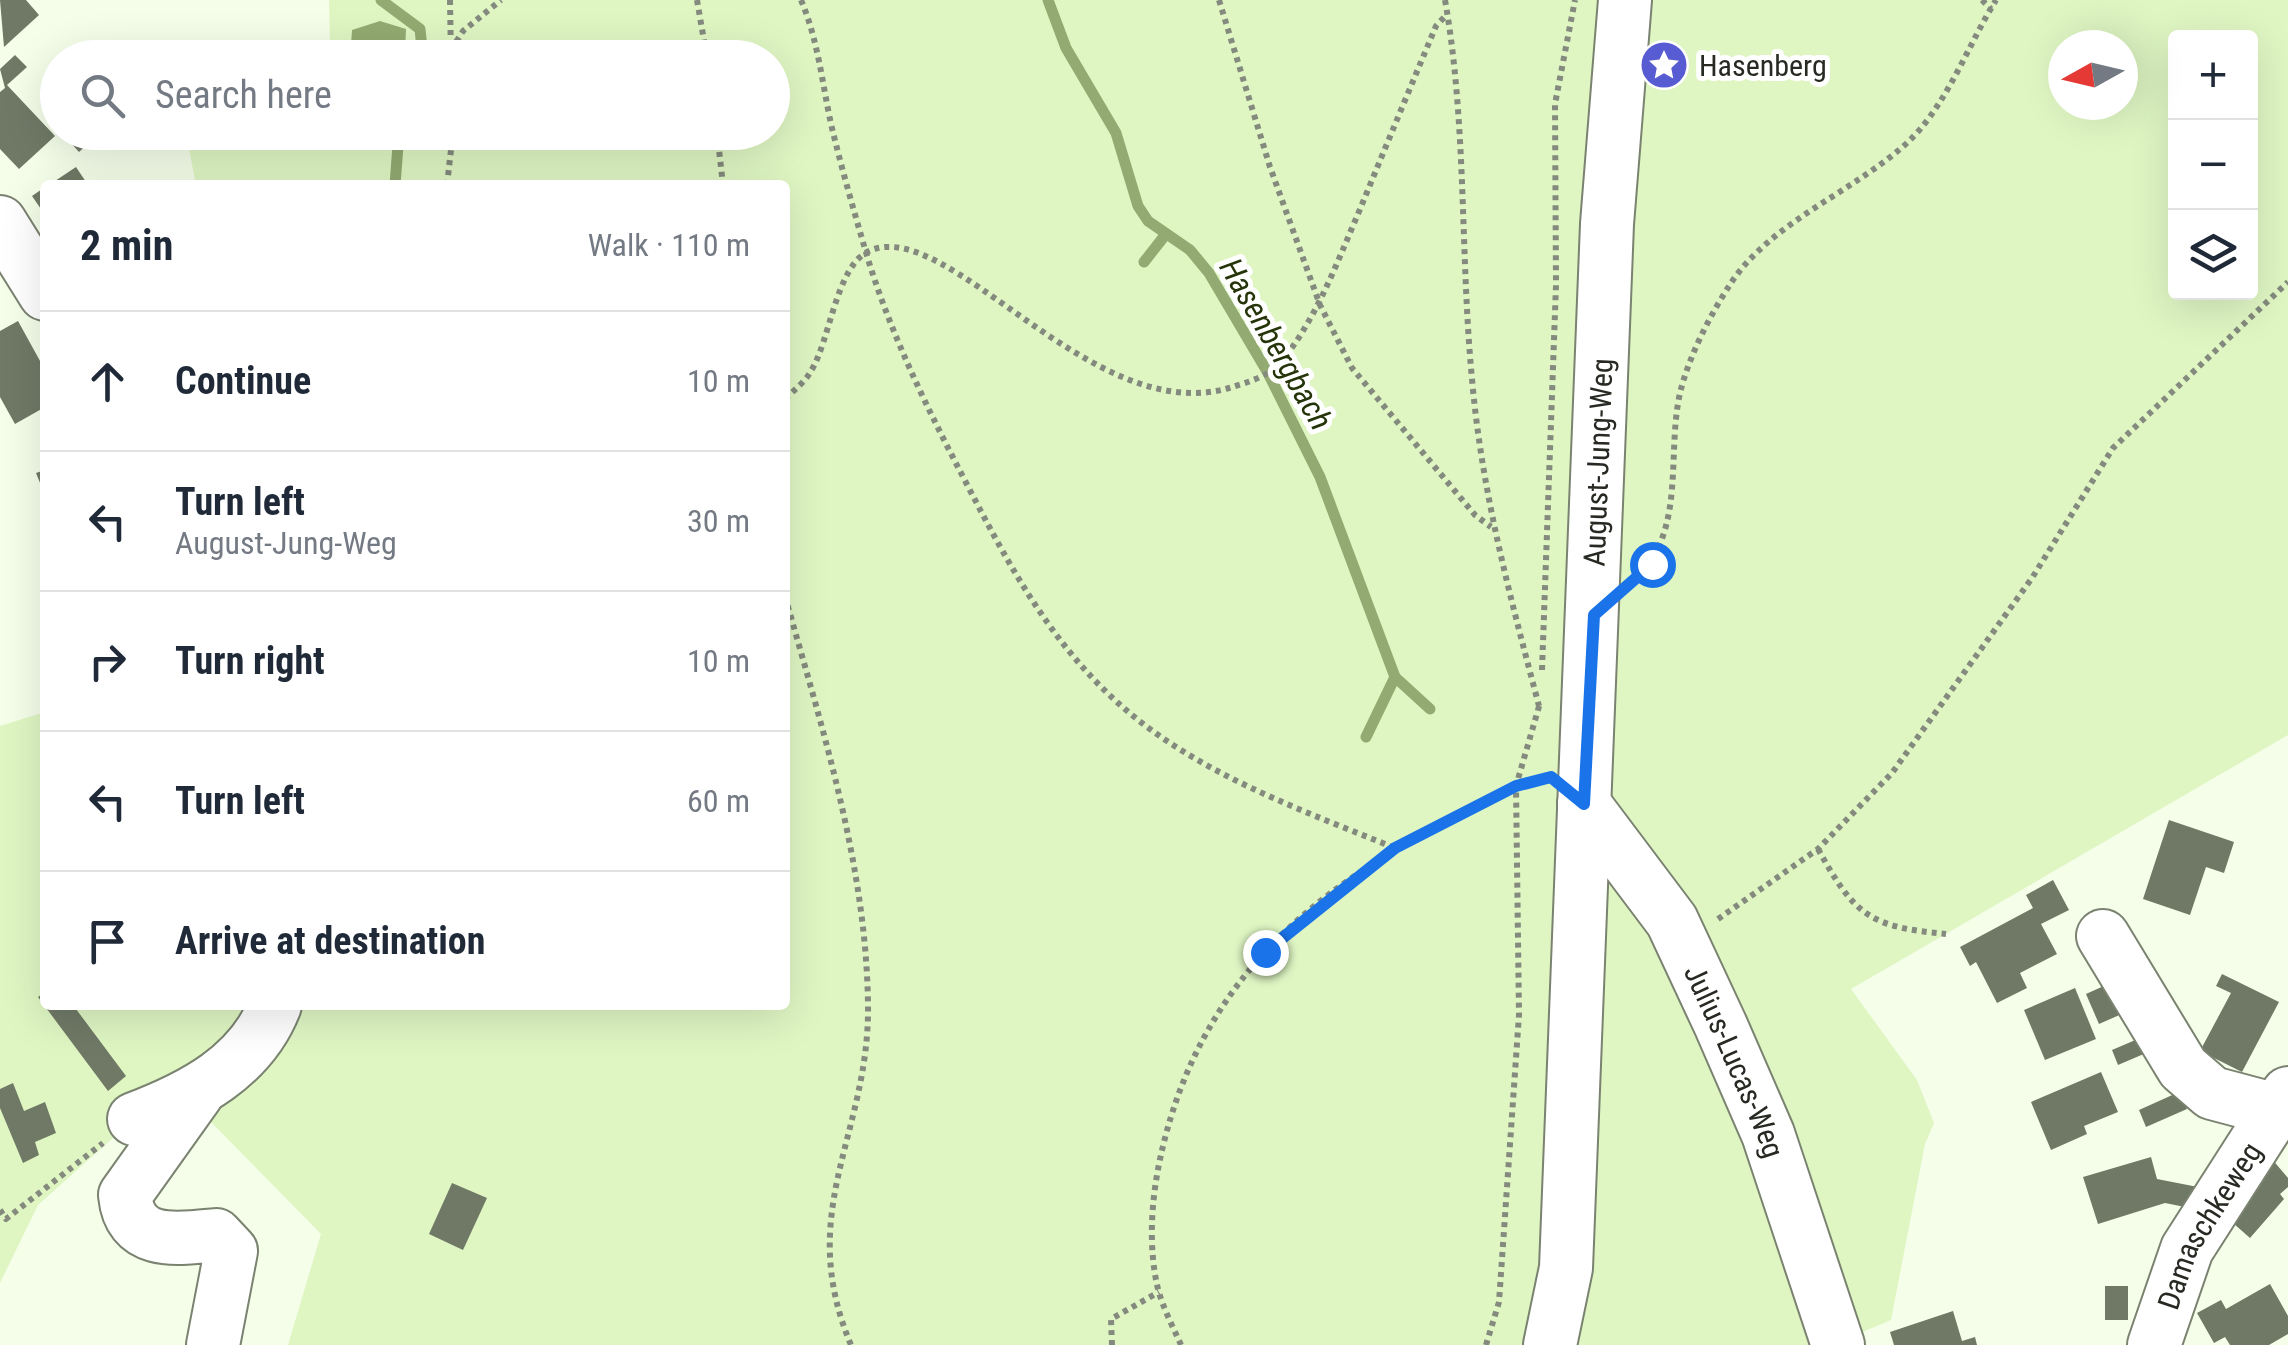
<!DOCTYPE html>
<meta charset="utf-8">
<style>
:root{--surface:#fff;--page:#f6f6f7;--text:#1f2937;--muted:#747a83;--line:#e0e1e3}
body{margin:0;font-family:"Roboto Condensed",sans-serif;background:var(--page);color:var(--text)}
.controls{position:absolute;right:30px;top:30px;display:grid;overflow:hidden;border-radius:10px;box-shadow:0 10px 40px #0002}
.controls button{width:90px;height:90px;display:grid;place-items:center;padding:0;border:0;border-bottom:2px solid var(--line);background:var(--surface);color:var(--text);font:50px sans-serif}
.compass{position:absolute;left:2048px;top:30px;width:90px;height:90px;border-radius:50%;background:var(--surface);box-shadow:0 10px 40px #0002;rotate:262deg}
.stop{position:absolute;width:30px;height:30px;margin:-22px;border:8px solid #1a73e8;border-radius:50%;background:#fff}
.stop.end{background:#1a73e8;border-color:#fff;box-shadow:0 2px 10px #0008}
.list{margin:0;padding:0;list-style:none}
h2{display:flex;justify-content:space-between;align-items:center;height:130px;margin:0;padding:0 40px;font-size:42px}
h2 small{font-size:32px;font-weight:400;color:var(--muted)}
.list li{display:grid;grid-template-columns:65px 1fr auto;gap:30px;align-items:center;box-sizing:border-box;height:140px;padding:0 40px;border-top:2px solid var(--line)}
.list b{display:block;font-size:38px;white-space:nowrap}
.list p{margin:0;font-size:32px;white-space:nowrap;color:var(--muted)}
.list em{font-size:32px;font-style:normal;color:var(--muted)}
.icon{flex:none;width:55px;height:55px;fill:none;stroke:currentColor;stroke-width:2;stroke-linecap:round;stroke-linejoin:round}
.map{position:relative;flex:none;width:2288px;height:1345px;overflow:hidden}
.search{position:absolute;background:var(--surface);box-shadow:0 10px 40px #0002;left:40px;top:40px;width:750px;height:110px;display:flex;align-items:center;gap:25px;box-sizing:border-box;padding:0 35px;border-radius:55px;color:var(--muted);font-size:38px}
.panel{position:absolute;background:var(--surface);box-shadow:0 10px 40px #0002;left:40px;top:180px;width:750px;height:830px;border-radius:10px}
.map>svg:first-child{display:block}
.green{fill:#dff6c3;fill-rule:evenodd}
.water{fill:#93ab72}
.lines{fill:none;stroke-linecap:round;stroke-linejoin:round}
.stream{stroke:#93ab72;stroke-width:11}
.building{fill:#707966}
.minor-casing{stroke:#7a8270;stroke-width:56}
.path{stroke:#848a7d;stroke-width:6;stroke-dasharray:5 5;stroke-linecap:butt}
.minor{stroke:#fff;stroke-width:52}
.route{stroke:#1a73e8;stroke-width:12}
.labels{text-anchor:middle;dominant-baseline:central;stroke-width:10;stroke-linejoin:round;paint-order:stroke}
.poi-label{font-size:30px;fill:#272a23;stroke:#fff;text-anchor:start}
.street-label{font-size:30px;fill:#272a23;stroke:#fff}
.water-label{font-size:32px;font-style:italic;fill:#253409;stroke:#fff}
</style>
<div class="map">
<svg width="2288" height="1345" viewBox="0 0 2288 1345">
<rect width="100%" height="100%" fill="#f4fee9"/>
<path class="green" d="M329 0H2288V735L1851 989 1917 1080 1934 1123 1925 1144 1891 1320 1832 1345H288L321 1234 209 1120 134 1119 38 1205 0 1283V726L45 712V1005H785V185H196L186 133 772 132V58L405 57 406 29 352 30 350 57 172 58 171 50 330 45ZM2176 38H2250V292H2176ZM2063 45H2123V105H2063Z"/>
<polygon class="water" points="380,21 406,29 405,57 350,57 352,30"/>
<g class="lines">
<g class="stream">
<polyline points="381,0 420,29 423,58"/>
<polyline points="1048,0 1066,48 1116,133 1138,206 1148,221 1190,250 1209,273 1268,373 1320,477 1395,677 1366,737"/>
<polyline points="395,185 399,132"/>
<polyline points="1144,262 1166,234"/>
<polyline points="1395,677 1430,709"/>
</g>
</g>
<g class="building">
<polygon points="0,0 26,0 39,15 4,47"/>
<polygon points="15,55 27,67 7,85 55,136 19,169 0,149 0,92 5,88 0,69"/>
<polygon points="55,78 58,97 55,99 44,89"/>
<polygon points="61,132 101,132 79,152"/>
<polygon points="76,167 88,185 49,185"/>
<polygon points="45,187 45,215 32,196"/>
<polygon points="18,321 45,370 45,407 15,424 0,397 0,331"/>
<polygon points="45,470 45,495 36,473"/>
<polygon points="2169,820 2234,842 2224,873 2206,867 2190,915 2143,899"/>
<polygon points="2053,880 2069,910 2041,924 2057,954 2020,973 2027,988 1997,1003 1976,962 1970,966 1960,947 2033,908 2026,895"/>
<polygon points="2222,974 2279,1002 2242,1072 2200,1051 2231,993 2216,986"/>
<polygon points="2117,980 2133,1009 2099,1024 2086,994"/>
<polygon points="2075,988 2096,1039 2045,1060 2024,1010"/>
<polygon points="45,992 45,1005 73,1005 126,1076 108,1091 38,997"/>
<polygon points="2140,1038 2146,1053 2118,1065 2112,1050"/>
<polygon points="2101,1072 2118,1112 2084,1126 2087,1134 2051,1150 2031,1102"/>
<polygon points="13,1083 24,1111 45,1102 56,1133 35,1142 39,1155 23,1163 0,1108 0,1089"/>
<polygon points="2179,1092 2187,1109 2146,1127 2139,1110"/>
<polygon points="2151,1157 2157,1179 2203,1188 2200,1210 2165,1203 2098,1224 2083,1177"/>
<polygon points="2271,1158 2288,1178 2288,1187 2280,1194 2284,1199 2250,1238 2225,1216"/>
<polygon points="452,1183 487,1198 463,1250 429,1234"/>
<polygon points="2270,1284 2288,1316 2288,1334 2269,1345 2230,1345 2225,1337 2214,1343 2197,1313 2221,1300 2226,1309"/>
<rect x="2105" y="1286" width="23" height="34"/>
<polygon points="1953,1311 1962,1341 1975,1337 1977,1345 1894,1345 1890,1332"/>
</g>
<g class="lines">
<g class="minor-casing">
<g id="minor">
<polyline points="0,222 45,294"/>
<path id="s1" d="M1584 804 1672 921 1721 1026 1768 1134 1838 1345"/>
<polyline points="2103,936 2183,1068 2212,1093 2276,1110 2288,1093"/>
<path d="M197 1094 125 1195C130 1247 177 1239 216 1235L231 1251 213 1345"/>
<path d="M134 1119C192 1097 251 1067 275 1005"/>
<path id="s2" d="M1550 1345 1566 1268 1607 224 1625 0"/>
<path id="s3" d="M2154 1345 2187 1249 2276 1110"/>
</g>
</g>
<g class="path">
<polyline points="450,0 451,58"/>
<polyline points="697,0 707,58"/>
<path d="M801 0C818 40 822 82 831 124 841 166 853 208 865 249 887 325 923 400 960 471 1007 562 1052 649 1132 715 1207 777 1306 812 1395 848"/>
<polyline points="1219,0 1270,167 1320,305 1352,368 1475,515 1491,527"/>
<path d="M1445 0C1467 125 1460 253 1472 379 1482 494 1510 596 1539 706"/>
<polyline points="1982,0 1991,9"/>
<polyline points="451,50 463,31 501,0"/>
<polyline points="717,132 723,185"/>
<polyline points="447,185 453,132"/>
<path d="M785 399C794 390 805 382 811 371 830 341 836 266 869 251 949 215 1091 428 1229 388 1246 383 1270 376 1282 361 1317 317 1336 265 1358 214 1384 151 1410 88 1436 26L1447 14"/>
<path d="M1635 580C1687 530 1666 456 1680 393 1689 356 1710 315 1731 283 1772 221 1854 192 1908 142 1947 105 1968 45 1996 0"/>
<path d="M785 596C822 728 866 864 868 1004 870 1134 794 1210 851 1345"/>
<polyline points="1542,670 1556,285 1555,104 1575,0"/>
<path d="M1818 849C1855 916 1870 927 1946 934"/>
<polyline points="1718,919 1818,849 1892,773 2032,578 2113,448 2288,282"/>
<polyline points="0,1210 6,1219 103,1143"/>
<polyline points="1112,1345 1111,1319 1159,1292"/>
<path d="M1181 1345C1173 1327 1163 1308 1158 1289 1147 1243 1152 1191 1163 1146 1202 984 1309 889 1455 819 1485 805 1511 787 1544 779"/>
<polyline points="1486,1345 1499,1302 1519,1015 1516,786 1540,703"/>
</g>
<use href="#minor" class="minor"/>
</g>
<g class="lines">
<polyline class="route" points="1265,952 1395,848 1516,786 1551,777 1584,804 1594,615 1652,564"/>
</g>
<defs>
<g id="sight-disc" transform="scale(2.5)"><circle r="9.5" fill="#585cd3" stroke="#fff"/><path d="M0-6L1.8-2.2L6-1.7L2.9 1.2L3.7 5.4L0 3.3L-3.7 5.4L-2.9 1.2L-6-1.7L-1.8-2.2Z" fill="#fff"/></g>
</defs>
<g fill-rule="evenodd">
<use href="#sight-disc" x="1664" y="65"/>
</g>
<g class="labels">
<g class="poi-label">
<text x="1699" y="65">Hasenberg</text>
</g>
<g class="street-label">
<text stroke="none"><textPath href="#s2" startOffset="885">August-Jung-Weg</textPath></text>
<text stroke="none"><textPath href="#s1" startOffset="300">Julius-Lucas-Weg</textPath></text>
<text stroke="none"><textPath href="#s3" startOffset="132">Damaschkeweg</textPath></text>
</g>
<g class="water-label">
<text transform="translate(1276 344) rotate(60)">Hasenbergbach</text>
</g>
</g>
</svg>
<div class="controls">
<button>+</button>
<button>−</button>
<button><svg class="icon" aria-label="layers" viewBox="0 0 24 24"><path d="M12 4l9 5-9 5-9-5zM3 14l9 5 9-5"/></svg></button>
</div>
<svg class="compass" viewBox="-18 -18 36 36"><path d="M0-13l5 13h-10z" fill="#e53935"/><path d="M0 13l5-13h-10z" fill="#747a83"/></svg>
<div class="stop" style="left:1652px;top:564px"></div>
<div class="stop end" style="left:1265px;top:952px"></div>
<div class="search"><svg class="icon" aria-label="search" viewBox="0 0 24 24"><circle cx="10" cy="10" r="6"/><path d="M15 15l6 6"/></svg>Search here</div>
<section class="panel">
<h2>2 min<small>Walk · 110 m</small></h2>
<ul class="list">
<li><svg class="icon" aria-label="ahead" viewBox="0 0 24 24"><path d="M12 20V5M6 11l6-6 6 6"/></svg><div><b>Continue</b></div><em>10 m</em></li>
<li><svg class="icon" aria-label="left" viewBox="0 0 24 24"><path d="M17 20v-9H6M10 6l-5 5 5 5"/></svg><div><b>Turn left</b><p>August-Jung-Weg</p></div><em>30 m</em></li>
<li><svg class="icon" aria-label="right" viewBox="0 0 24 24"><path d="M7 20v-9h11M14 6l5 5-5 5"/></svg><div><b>Turn right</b></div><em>10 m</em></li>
<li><svg class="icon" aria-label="left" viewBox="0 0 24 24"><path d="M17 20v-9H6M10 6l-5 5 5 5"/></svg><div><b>Turn left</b></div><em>60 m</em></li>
<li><svg class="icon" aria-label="arrive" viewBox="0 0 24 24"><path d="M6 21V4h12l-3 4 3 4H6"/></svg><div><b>Arrive at destination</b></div></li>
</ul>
</section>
</div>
